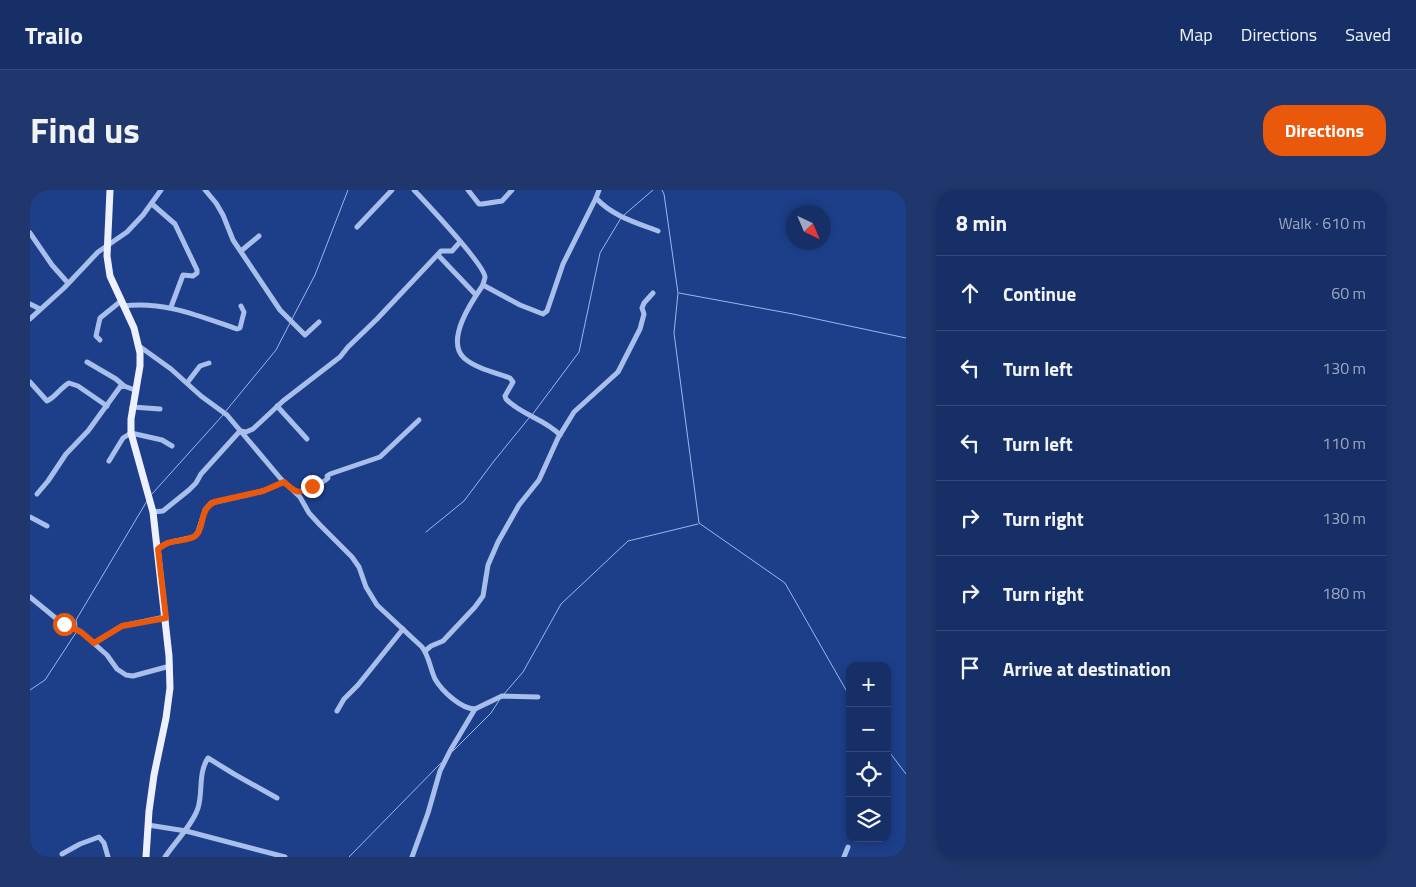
<!DOCTYPE html>
<meta charset="utf-8">
<style>
:root{--surface:#162f67;--page:#1f376d;--text:#f1f3f6;--muted:#9ea9c0;--line:#354a7b;--accent:#ea580c}
body{margin:0;font-family:"Titillium Web",sans-serif;background:var(--page);color:var(--text)}
.controls{position:absolute;right:15px;bottom:15px;display:grid;overflow:hidden;border-radius:10px;box-shadow:0 2px 8px #0003}
.controls button{width:45px;height:45px;display:grid;place-items:center;padding:0;border:0;border-bottom:1px solid var(--line);background:var(--surface);color:var(--text);font:25px sans-serif}
.compass{position:absolute;left:756px;top:15px;width:45px;height:45px;border-radius:50%;background:var(--surface);box-shadow:0 2px 8px #0003;rotate:136deg}
.stop{position:absolute;width:15px;height:15px;margin:-11px;border:4px solid #ea580c;border-radius:50%;background:#fff}
.stop.end{background:#ea580c;border-color:#fff;box-shadow:0 1px 5px #0008}
.list{margin:0;padding:0;list-style:none}
h2{display:flex;justify-content:space-between;align-items:center;height:65px;margin:0;padding:0 20px;font-size:21px}
h2 small{font-size:16px;font-weight:400;color:var(--muted)}
.list li{display:grid;grid-template-columns:32px 1fr auto;gap:15px;align-items:center;box-sizing:border-box;height:75px;padding:0 20px;border-top:1px solid var(--line)}
.list b{display:block;font-size:19px;white-space:nowrap}
.list em{font-size:16px;font-style:normal;color:var(--muted)}
.icon{flex:none;width:28px;height:28px;fill:none;stroke:currentColor;stroke-width:2;stroke-linecap:round;stroke-linejoin:round}
.map{position:relative;flex:none;width:876px;height:667px;overflow:hidden;border-radius:20px}
header{display:flex;align-items:center;gap:30px;box-sizing:border-box;height:70px;padding:0 25px;background:var(--surface);border-bottom:1px solid var(--line)}
header strong{font-size:24px}
nav{display:flex;gap:28px;margin-inline-start:auto;font-size:18px}
.intro{display:flex;align-items:center;justify-content:space-between;box-sizing:border-box;height:120px;padding:0 30px}
h1{margin:0;font-size:35px}
.button{padding:12px 22px;border-radius:20px;background:var(--accent);color:#fff;font-size:18px;font-weight:700}
main{display:flex;gap:30px;padding:0 30px}
aside{flex:1;background:var(--surface);border-radius:20px;box-shadow:0 2px 8px #0003}
.map>svg:first-child{display:block}
.lines{fill:none;stroke-linecap:round;stroke-linejoin:round}
.stream{stroke:#9bb7ed;stroke-width:1}
.minor{stroke:#a8beeb;stroke-width:5}
.major{stroke:#edf1ff;stroke-width:7}
.route{stroke:#ea580c;stroke-width:6}
</style>
<header>
<strong>Trailo</strong>
<nav><a>Map</a><a>Directions</a><a>Saved</a></nav>
</header>
<div class="intro"><h1>Find us</h1><a class="button">Directions</a></div>
<main>
<div class="map">
<svg width="876" height="667" viewBox="0 0 876 667">
<rect width="100%" height="100%" fill="#1d3f89"/>
<g class="lines">
<g class="stream">
<polyline points="632,0 634,4 648,103 644,143 669,333 755,393 820,507"/>
<polyline points="594,25 623,0"/>
<polyline points="649,103 763,124 876,148"/>
<polyline points="262,129 285,85 318,0"/>
<polyline points="195,222 246,160 260,133"/>
<polyline points="502,225 549,162 570,63 591,28"/>
<polyline points="122,304 193,225"/>
<polyline points="396,342 434,311 464,271 499,228"/>
<polyline points="47,437 46,430 117,311"/>
<polyline points="0,500 15,490 47,441"/>
<polyline points="474,504 493,482 531,414 598,351 668,334"/>
<polyline points="857,559 876,584"/>
<polyline points="423,561 461,523 470,509"/>
<polyline points="319,667 411,573"/>
</g>
<g class="minor">
<polyline points="175,0 186,13 193,25 203,50 250,120 275,145 289,132"/>
<path d="M384 0C396 13 454 74 455 87 455 90 453 92 453 95 442 111 415 150 434 168 445 178 466 183 480 188L483 192 475 206 476 209C491 225 515 229 530 245"/>
<polyline points="438,0 449,14 452,14 472,11 482,0"/>
<path d="M569 0 566 8C582 26 607 33 628 41"/>
<polyline points="122,14 145,34 167,80 167,83 163,86 153,85 141,117"/>
<polyline points="327,37 362,0"/>
<polyline points="0,43 22,75 38,93"/>
<polyline points="211,61 229,46"/>
<polyline points="408,65 446,105"/>
<polyline points="453,95 490,115 513,124 517,121 533,74 566,8"/>
<polyline points="0,114 10,119"/>
<path d="M93 116C134 111 169 126 207 139L210 138 214 122 211 116"/>
<polyline points="0,129 34,98 68,62 97,42 113,25 131,0"/>
<polyline points="70,150 66,146 70,128 91,111"/>
<path d="M109 156 141 179 171 206 197 225 251 289 270 307 279 323 290 335 322 367 329 377 336 397 347 415 392 457C399 466 400 478 405 489 412 501 431 519 445 519L472 506 508 507"/>
<polyline points="57,172 86,189 94,196"/>
<path d="M0 192 17 211C26 207 30 198 39 193L48 196 77 216"/>
<polyline points="157,193 170,176 179,173"/>
<polyline points="247,216 277,249"/>
<polyline points="102,217 130,219"/>
<polyline points="79,271 93,248 101,243 132,250 142,256"/>
<path d="M266 302C272 303 293 293 298 288L297 286 300 284 350 267 389 230"/>
<polyline points="7,304 18,291 36,264 58,241 90,197 94,196 105,200"/>
<polyline points="123,322 133,321 159,300 166,293 171,284 210,241 216,242 223,239 253,211 310,167 318,157 347,129 411,61 422,61 430,52"/>
<polyline points="0,327 17,336"/>
<polyline points="128,359 137,353 164,347 168,342 175,320 181,313 233,301 254,292"/>
<polyline points="0,407 28,430 51,442 77,465 87,479 96,485 103,486 140,476"/>
<polyline points="64,453 92,436 135,427"/>
<polyline points="395,461 401,456 413,451 445,417 453,406 458,375 468,352 489,315 509,290 528,248 544,222 588,182 610,139 614,124 612,118 614,113 623,103"/>
<polyline points="307,521 314,509 328,495 373,439"/>
<polyline points="118,635 156,641 255,667"/>
<polyline points="32,664 50,654 69,647 74,653 78,667"/>
<path d="M135 667C145 652 163 634 168 618 173 602 168 583 178 568L204 584 247 608"/>
<polyline points="382,667 398,623 410,581 420,561 445,519"/>
<polyline points="814,667 818,657"/>
</g>
<polyline class="major" points="80,0 77,66 80,86 104,138 110,163 110,176 101,229 101,243 123,322 139,466 140,498 136,528 124,585 119,621 116,667"/>
</g>
<g class="lines">
<path class="route" d="M34 434 51 442 64 453 92 436 136 428 128 359C131 357 134 354 138 353 146 350 163 351 168 343 174 332 171 319 184 312L233 301 254 292C266 303 268 305 282 296"/>
</g>
</svg>
<div class="controls">
<button>+</button>
<button>−</button>
<button><svg class="icon" aria-label="locate" viewBox="0 0 24 24"><circle cx="12" cy="12" r="6"/><path d="M12 2v4M12 18v4M2 12h4M18 12h4"/></svg></button>
<button><svg class="icon" aria-label="layers" viewBox="0 0 24 24"><path d="M12 4l9 5-9 5-9-5zM3 14l9 5 9-5"/></svg></button>
</div>
<svg class="compass" viewBox="-18 -18 36 36"><path d="M0-13l5 13h-10z" fill="#e53935"/><path d="M0 13l5-13h-10z" fill="#9ea9c0"/></svg>
<div class="stop" style="left:34px;top:434px"></div>
<div class="stop end" style="left:282px;top:296px"></div>
</div>
<aside>
<h2>8 min<small>Walk · 610 m</small></h2>
<ul class="list">
<li><svg class="icon" aria-label="ahead" viewBox="0 0 24 24"><path d="M12 20V5M6 11l6-6 6 6"/></svg><div><b>Continue</b></div><em>60 m</em></li>
<li><svg class="icon" aria-label="left" viewBox="0 0 24 24"><path d="M17 20v-9H6M10 6l-5 5 5 5"/></svg><div><b>Turn left</b></div><em>130 m</em></li>
<li><svg class="icon" aria-label="left" viewBox="0 0 24 24"><path d="M17 20v-9H6M10 6l-5 5 5 5"/></svg><div><b>Turn left</b></div><em>110 m</em></li>
<li><svg class="icon" aria-label="right" viewBox="0 0 24 24"><path d="M7 20v-9h11M14 6l5 5-5 5"/></svg><div><b>Turn right</b></div><em>130 m</em></li>
<li><svg class="icon" aria-label="right" viewBox="0 0 24 24"><path d="M7 20v-9h11M14 6l5 5-5 5"/></svg><div><b>Turn right</b></div><em>180 m</em></li>
<li><svg class="icon" aria-label="arrive" viewBox="0 0 24 24"><path d="M6 21V4h12l-3 4 3 4H6"/></svg><div><b>Arrive at destination</b></div></li>
</ul>
</aside>
</main>
